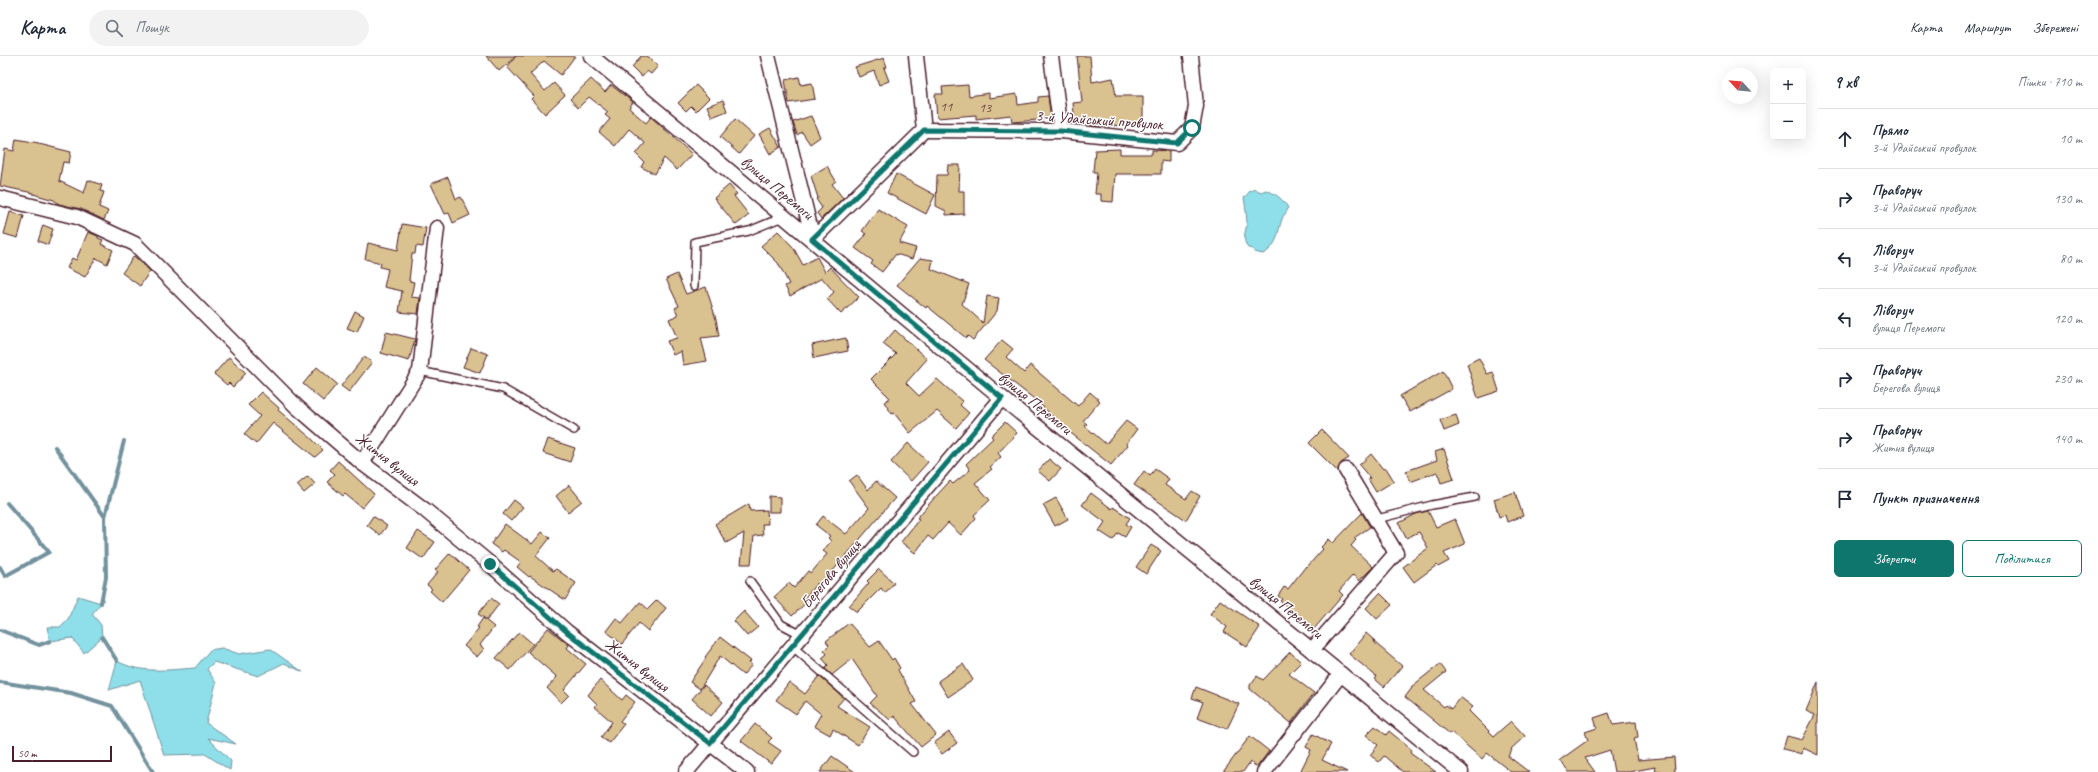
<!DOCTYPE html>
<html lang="uk">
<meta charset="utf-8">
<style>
:root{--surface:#fff;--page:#f2f2f3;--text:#1f2937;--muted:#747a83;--line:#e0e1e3;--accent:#0f766e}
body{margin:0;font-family:Caveat,sans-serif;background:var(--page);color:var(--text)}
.controls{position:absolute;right:12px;top:12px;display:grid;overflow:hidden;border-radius:6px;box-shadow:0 4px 16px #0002}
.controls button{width:36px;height:36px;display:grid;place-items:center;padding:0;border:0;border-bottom:1px solid var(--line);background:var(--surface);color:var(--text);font:20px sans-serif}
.compass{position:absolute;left:1722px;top:12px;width:36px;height:36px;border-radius:50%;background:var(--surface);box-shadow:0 4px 16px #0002;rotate:296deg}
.scale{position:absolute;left:12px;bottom:10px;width:100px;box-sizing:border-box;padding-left:4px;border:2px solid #4a1f2b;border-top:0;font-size:11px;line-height:14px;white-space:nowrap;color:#4a1f2b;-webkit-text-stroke:3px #fff;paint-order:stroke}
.stop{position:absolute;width:12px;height:12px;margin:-9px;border:3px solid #0f766e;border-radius:50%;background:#fff}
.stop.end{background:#0f766e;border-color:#fff;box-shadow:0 1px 4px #0008}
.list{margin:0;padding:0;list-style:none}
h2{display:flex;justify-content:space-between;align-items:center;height:52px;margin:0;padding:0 16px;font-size:17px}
h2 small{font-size:13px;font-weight:400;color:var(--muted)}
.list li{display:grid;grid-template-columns:26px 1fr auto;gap:12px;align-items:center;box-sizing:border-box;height:60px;padding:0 16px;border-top:1px solid var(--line)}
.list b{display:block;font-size:15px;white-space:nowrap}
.list p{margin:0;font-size:13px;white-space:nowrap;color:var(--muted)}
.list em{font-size:13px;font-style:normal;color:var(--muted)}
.actions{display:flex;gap:8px;padding:12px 16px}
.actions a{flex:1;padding:9px 0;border:1px solid var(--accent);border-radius:6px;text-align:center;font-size:14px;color:var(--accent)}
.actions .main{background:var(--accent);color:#fff}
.icon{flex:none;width:22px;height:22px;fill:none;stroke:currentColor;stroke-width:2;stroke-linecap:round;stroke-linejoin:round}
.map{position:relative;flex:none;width:1818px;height:716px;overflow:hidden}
header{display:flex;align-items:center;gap:24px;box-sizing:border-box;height:56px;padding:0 20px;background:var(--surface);border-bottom:1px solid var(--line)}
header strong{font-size:19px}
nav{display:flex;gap:22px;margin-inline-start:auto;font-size:14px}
.search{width:280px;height:36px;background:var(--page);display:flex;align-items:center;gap:10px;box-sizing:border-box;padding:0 14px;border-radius:22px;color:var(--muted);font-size:15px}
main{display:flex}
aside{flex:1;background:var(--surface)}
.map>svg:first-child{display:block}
.water{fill:#8edfe9;stroke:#73929d}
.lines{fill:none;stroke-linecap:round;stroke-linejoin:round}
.stream{stroke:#73929d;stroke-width:4}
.building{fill:#dac190;stroke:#4a1f2b}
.lane-casing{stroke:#4a1f2b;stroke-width:10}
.street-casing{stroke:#4a1f2b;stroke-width:17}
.lane{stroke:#fff;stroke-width:7}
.street{stroke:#fff;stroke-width:14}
.route{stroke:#0f766e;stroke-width:5}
.labels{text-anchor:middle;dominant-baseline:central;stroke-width:3;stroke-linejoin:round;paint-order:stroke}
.number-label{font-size:14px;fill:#6e4844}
.street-label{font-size:16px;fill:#4a1f2b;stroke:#fff}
</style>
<header>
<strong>Карта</strong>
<div class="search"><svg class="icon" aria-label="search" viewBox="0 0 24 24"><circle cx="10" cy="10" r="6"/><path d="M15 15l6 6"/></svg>Пошук</div>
<nav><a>Карта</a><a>Маршрут</a><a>Збережені</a></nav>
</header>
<main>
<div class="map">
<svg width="1818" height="716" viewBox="0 0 1818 716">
<rect width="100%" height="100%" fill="#fff"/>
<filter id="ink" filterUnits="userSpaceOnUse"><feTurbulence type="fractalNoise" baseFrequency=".025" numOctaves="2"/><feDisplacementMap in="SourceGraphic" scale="8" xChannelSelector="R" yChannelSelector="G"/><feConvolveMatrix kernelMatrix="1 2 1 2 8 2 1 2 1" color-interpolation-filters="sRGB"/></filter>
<g filter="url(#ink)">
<g class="water">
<path d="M1255 133 1261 136 1266 134C1275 137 1284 144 1288 152 1287 157 1283 159 1282 163 1277 178 1278 190 1263 198L1254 196 1253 193 1248 192C1242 183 1245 178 1247 167 1247 164 1245 146 1244 142L1250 135Z"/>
<polygon points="78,540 101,547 92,558 101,569 102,581 84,597 72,582 50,585 47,571 60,571 68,563"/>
<path d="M222 592 239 598 270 593 303 616 284 607 258 620 214 606 207 613 216 627 206 667 236 688 208 682 231 705 230 714 205 698 164 699 140 624 109 634 117 605C141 618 167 614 195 612L210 594Z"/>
</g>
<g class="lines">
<g class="stream">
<polyline points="55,391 105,461 106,521 101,547"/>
<polyline points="105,461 124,385"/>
<polyline points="0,511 5,520 49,496 7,447"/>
<polyline points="0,574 39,589 50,585"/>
<polyline points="102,581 117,605"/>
<polyline points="0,626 71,637 112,650 153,716"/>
</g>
</g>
<g class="building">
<polygon points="486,0 575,0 561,19 544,5 530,18 545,35 554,27 565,39 545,58 531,43 534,40 507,11 516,0 499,15"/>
<polygon points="641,0 647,0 658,10 651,18 647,15 642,21 632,11"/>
<polygon points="1077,0 1090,0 1092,26 1113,22 1116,40 1143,40 1143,69 1091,70 1075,68 1073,47 1082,46"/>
<polygon points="884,2 887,11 884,12 889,25 879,29 874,15 859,21 855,11"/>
<polygon points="799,21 801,29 812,27 815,43 789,47 785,24"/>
<polygon points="591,23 605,36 611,29 633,46 629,52 646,67 651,61 692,98 677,114 664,102 655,118 641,111 644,106 636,98 645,87 629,73 615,90 599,76 610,63 605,59 608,56 589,41 578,52 570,43"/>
<polygon points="696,29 709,42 696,55 691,50 686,55 678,47"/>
<polygon points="968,29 969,40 989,37 989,42 1017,38 1018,49 1038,46 1038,41 1048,40 1051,63 1012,66 1011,59 976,63 976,59 937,62 935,38 943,38 942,31"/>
<polygon points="723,44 727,55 712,61 707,50"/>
<polygon points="811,60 820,81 810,88 802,76 797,79 793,66"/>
<polygon points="735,63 754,80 739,98 720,81"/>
<polygon points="770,72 781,91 770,98 759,78"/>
<polygon points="16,83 39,87 39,88 71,96 69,107 63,106 59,125 84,137 88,124 102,129 100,135 104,136 99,151 108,155 104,164 81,153 59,148 54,144 33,138 33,137 0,130 5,93 14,95"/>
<polygon points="1120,93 1120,98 1152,98 1152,94 1169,95 1169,106 1161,105 1161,118 1115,118 1113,146 1101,145 1101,138 1095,138 1097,116 1093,116 1095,94"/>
<polygon points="948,109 960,109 959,135 964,135 964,158 946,159 946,155 936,150 937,119 947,119"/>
<polygon points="827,110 836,125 832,128 843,142 821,163 817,157 822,152 816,143 818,142 811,120"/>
<polygon points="896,118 935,139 926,158 887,137"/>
<polygon points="448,121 456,143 461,141 470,159 453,167 449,157 445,158 431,128"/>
<polygon points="729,129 737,138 734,140 749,159 736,169 714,142"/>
<polygon points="878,153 908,171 899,187 916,192 912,203 896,198 882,216 871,208 873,205 855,192 866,178 862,175"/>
<polygon points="10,156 24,160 18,182 4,178"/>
<polygon points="402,168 426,172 423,191 416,190 415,198 412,198 409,225 414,226 411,241 420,242 418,258 399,256 402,235 384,231 388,213 380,211 381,207 365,203 368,187 398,194"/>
<polygon points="43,169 53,173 48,189 38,185"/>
<polygon points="778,175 793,191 803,209 817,201 825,216 830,211 859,241 841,258 827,243 834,236 822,222 790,240 785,230 789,228 778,207 761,190"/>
<polygon points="88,176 98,180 98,182 103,184 101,188 113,194 107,208 96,202 85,221 67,212 72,202 76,204"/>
<polygon points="134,200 150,215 140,230 122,217"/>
<polygon points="920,202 933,204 931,213 969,228 962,248 983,267 987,240 999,242 997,255 973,284 968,280 966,282 927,250 926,252 897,229"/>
<polygon points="677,218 686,238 706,231 716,263 719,280 701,282 707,305 683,309 681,295 673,299 667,285 677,282 669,263 678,259 675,252 679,250 666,223"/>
<polygon points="355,255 364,260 357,276 347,272"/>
<polygon points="895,274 927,303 906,327 919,340 937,323 963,346 960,349 969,357 956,372 937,355 910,377 894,357 892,358 884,346 890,342 871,323 896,298 883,288"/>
<polygon points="386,276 415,283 409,305 381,297"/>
<polygon points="846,282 848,295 814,302 812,289"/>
<polygon points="1002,284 1013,293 1006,301 1024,317 1030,309 1078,350 1090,336 1100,345 1083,365 1087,368 1085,370 1106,388 1126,365 1137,373 1126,388 1128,389 1111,409 1062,370 1038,346 984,304"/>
<polygon points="471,292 488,298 480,317 463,311"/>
<polygon points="229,301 246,317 233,331 229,327 227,329 214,318"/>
<polygon points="364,301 372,306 349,336 341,330"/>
<polygon points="1479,302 1487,318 1493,316 1499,335 1478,342 1467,308"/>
<polygon points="317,311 337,328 323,345 303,328"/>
<polygon points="1443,315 1452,333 1410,356 1400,340"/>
<polygon points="261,336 279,352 278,354 312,383 323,394 315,401 273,367 256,388 244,378 260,360 248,349"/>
<polygon points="1456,359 1459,369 1444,375 1440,364"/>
<polygon points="1005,366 1017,377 998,397 1001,401 990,411 992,413 975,427 990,444 974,459 976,462 961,479 948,467 933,484 928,480 915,497 901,486 919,463 917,462 936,440 950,425 953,428 970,414 966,408 993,382 991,380"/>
<polygon points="1322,374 1349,402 1341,407 1337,415 1309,387"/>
<polygon points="548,383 575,392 570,406 543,397"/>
<polygon points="908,387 928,406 911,425 891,406"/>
<polygon points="1444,393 1454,423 1441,427 1437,416 1410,426 1406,415 1437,404 1435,396"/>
<polygon points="1371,398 1383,413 1386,412 1394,425 1376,436 1368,423 1370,422 1359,409"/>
<polygon points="1049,403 1061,413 1050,425 1038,415"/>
<polygon points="338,405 374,438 362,452 345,438 343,440 327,426 335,418 330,414"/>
<polygon points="1155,413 1169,423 1165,429 1186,443 1192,435 1200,440 1186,464 1134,429 1144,415 1150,420"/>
<polygon points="857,419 868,434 876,425 895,442 820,530 817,527 804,543 807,546 792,560 774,541 789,527 794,532 808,515 811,517 827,498 823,495 831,485 828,482 830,480 816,469 823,460 846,478 869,452 849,425"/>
<polygon points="308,420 315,428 304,437 297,429"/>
<polygon points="569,429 582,445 568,456 556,440"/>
<polygon points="1515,436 1523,460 1507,466 1505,459 1499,461 1494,443"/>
<polygon points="1091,437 1112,453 1113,451 1130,462 1126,468 1131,471 1125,481 1118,477 1113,484 1099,475 1105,466 1082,449"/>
<polygon points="769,440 780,441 780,456 769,456"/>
<polygon points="1056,442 1068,463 1055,470 1043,449"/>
<polygon points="514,444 523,451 511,465 503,458"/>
<polygon points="749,448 750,455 767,454 768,468 762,468 763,479 754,480 751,508 741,508 744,477 726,487 715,468"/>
<polygon points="1428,455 1436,471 1455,463 1465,488 1444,497 1449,505 1438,511 1437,509 1414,526 1403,511 1428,492 1419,476 1406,482 1399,467 1416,458"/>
<polygon points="1362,457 1370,471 1354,482 1356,484 1351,490 1373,511 1359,525 1353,519 1339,535 1343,539 1314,573 1280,545 1282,543 1278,540 1284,531 1288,533 1306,510 1307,511 1323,493 1321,491 1329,483 1333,487"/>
<polygon points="373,460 387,470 380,479 367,469"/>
<polygon points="505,468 532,488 542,476 550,482 536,500 553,515 556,513 576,527 565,544 530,520 529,521 517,511 521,506 504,494 502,496 491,488"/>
<polygon points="418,475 435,486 423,503 407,492"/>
<polygon points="1151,489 1161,495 1146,518 1136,511"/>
<polygon points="450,497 469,514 442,546 430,535 432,533 427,529 438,516 435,514"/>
<polygon points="879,513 894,527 885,537 881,532 857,556 849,550 869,527 867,525"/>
<polygon points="1380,537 1392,549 1377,563 1366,552"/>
<polygon points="491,542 499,548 487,564 478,558"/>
<polygon points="657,544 666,552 648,575 639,567 622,588 606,575 616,562 622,567 640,546 648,553"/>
<polygon points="1220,544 1260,571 1247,591 1224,576 1227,571 1210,558"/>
<polygon points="744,555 758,571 747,580 734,565"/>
<polygon points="483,562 494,571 480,589 484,593 477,601 464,590 479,572 477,571"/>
<polygon points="849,567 870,591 879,585 892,604 894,602 900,612 898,614 916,646 912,648 936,679 921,691 894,660 890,664 870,647 877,640 852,603 832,619 825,613 828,609 822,602 827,598 824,594 829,589 826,585"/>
<polygon points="548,572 569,589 567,592 586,608 564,634 569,639 561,647 547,632 557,621 528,596"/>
<polygon points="519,576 533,588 510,614 496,602"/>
<polygon points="1366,577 1375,585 1374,586 1402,610 1384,631 1375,623 1377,621 1349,598"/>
<polygon points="720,581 751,605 749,607 752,609 743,619 720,600 700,633 690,626 706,602 705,601"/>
<polygon points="1290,596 1301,606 1289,618 1314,637 1291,667 1250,633 1250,629 1257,620 1263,624"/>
<polygon points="963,608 973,624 948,641 938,625"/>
<polygon points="1440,608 1446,616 1424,634 1444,651 1446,649 1451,653 1460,641 1473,651 1469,655 1494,680 1511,665 1525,680 1511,693 1512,694 1508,700 1529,716 1511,716 1487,697 1482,703 1451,676 1450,678 1405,641 1412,632 1411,631"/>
<polygon points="819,620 844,642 837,650 870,671 858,689 833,673 830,679 814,670 821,658 805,645 796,658 776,644 789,626 805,638"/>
<polygon points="600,624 622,644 626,639 635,646 620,665 624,668 609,687 601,681 612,666 595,651 597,648 588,639"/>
<polygon points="1818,626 1818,699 1803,692 1802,698 1783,693 1787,680 1802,684 1815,659 1806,655"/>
<polygon points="704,629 723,646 711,660 692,643"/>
<polygon points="1196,631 1239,648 1227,673 1197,662 1203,646 1192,642"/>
<polygon points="1609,657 1613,669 1636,666 1638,681 1634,682 1638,704 1674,701 1675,716 1656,716 1655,711 1629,716 1614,716 1610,694 1585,702 1595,716 1569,716 1560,704 1588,684 1585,676 1597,672 1594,662"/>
<polygon points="755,668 772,682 768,686 781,695 771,708 741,685"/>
<polygon points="1375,670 1386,679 1389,675 1412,694 1410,697 1436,716 1403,716 1384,700 1379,706 1370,699 1378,689 1366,679"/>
<polygon points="949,676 957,687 942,698 934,687"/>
<polygon points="1313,678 1331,688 1322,704 1347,716 1300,716 1311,694 1306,691"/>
<polygon points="1250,680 1269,695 1257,711 1250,706 1243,716 1223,716"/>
<polygon points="832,700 855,716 820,716"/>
</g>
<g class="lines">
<g class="lane-casing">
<g id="lane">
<polyline points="694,230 695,186 749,175 785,160"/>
<polyline points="420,315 503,333 574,374"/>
<polyline points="1377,463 1432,449 1475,441"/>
<polyline points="750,525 781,568 802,579"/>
<polyline points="792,590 913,696"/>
</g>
</g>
<g class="street-casing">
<g id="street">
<polyline points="591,0 1002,342 1461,716"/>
<polyline points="768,0 813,183"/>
<polyline points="1051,0 1061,75"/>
<polyline points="924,74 1061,75 1177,87 1192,72 1196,50 1191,0"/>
<polyline points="0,142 77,161 135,188 297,351 362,407 425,454 490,508 567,576 747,716"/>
<polyline points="813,183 924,74 916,0"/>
<polyline points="362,407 420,315 437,172"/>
<polyline points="1312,594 1396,497 1346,414"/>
<polyline points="686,716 1002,342"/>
<polyline points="1264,716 1341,618"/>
</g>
</g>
<use href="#lane" class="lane"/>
<use href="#street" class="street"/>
</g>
</g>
<g class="lines" filter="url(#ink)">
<polyline class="route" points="490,508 567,576 710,687 1002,342 812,183 924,74 1061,75 1177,87 1192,72"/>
</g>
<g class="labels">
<g class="number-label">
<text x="946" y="50">11</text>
<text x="985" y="51">13</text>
</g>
<g class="street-label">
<text transform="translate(1099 64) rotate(4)">3-й Удайський провулок</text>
<text transform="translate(777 132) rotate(40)">вулиця Перемоги</text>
<text transform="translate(1035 347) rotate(39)">вулиця Перемоги</text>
<text transform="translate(387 403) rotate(38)">Житня вулиця</text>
<text transform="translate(831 518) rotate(-50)">Берегова вулиця</text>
<text transform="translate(1286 551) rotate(39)">вулиця Перемоги</text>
<text transform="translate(637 609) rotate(38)">Житня вулиця</text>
</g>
</g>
</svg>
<div class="controls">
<button>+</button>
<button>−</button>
</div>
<svg class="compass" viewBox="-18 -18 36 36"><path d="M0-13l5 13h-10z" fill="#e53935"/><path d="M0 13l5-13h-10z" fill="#747a83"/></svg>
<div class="scale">50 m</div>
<div class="stop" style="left:1192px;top:72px"></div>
<div class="stop end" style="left:490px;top:508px"></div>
</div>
<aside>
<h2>9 хв<small>Пішки · 710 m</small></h2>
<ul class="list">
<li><svg class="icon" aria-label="ahead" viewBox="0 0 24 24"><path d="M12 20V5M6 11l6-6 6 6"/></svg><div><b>Прямо</b><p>3-й Удайський провулок</p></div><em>10 m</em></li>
<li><svg class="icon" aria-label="right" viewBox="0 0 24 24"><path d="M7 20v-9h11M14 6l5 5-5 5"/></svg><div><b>Праворуч</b><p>3-й Удайський провулок</p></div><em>130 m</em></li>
<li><svg class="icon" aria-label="left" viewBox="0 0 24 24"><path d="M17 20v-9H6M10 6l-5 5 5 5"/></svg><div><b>Ліворуч</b><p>3-й Удайський провулок</p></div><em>80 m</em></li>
<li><svg class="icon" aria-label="left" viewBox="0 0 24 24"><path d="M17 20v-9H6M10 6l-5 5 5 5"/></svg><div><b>Ліворуч</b><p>вулиця Перемоги</p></div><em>120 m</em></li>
<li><svg class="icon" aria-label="right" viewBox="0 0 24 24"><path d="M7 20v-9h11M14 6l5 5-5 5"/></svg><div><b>Праворуч</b><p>Берегова вулиця</p></div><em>230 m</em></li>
<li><svg class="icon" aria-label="right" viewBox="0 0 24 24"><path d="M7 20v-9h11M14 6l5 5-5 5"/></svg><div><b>Праворуч</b><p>Житня вулиця</p></div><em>140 m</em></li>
<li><svg class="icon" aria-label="arrive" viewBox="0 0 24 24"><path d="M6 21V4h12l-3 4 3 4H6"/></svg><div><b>Пункт призначення</b></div></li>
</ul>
<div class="actions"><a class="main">Зберегти</a><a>Поділитися</a></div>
</aside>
</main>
